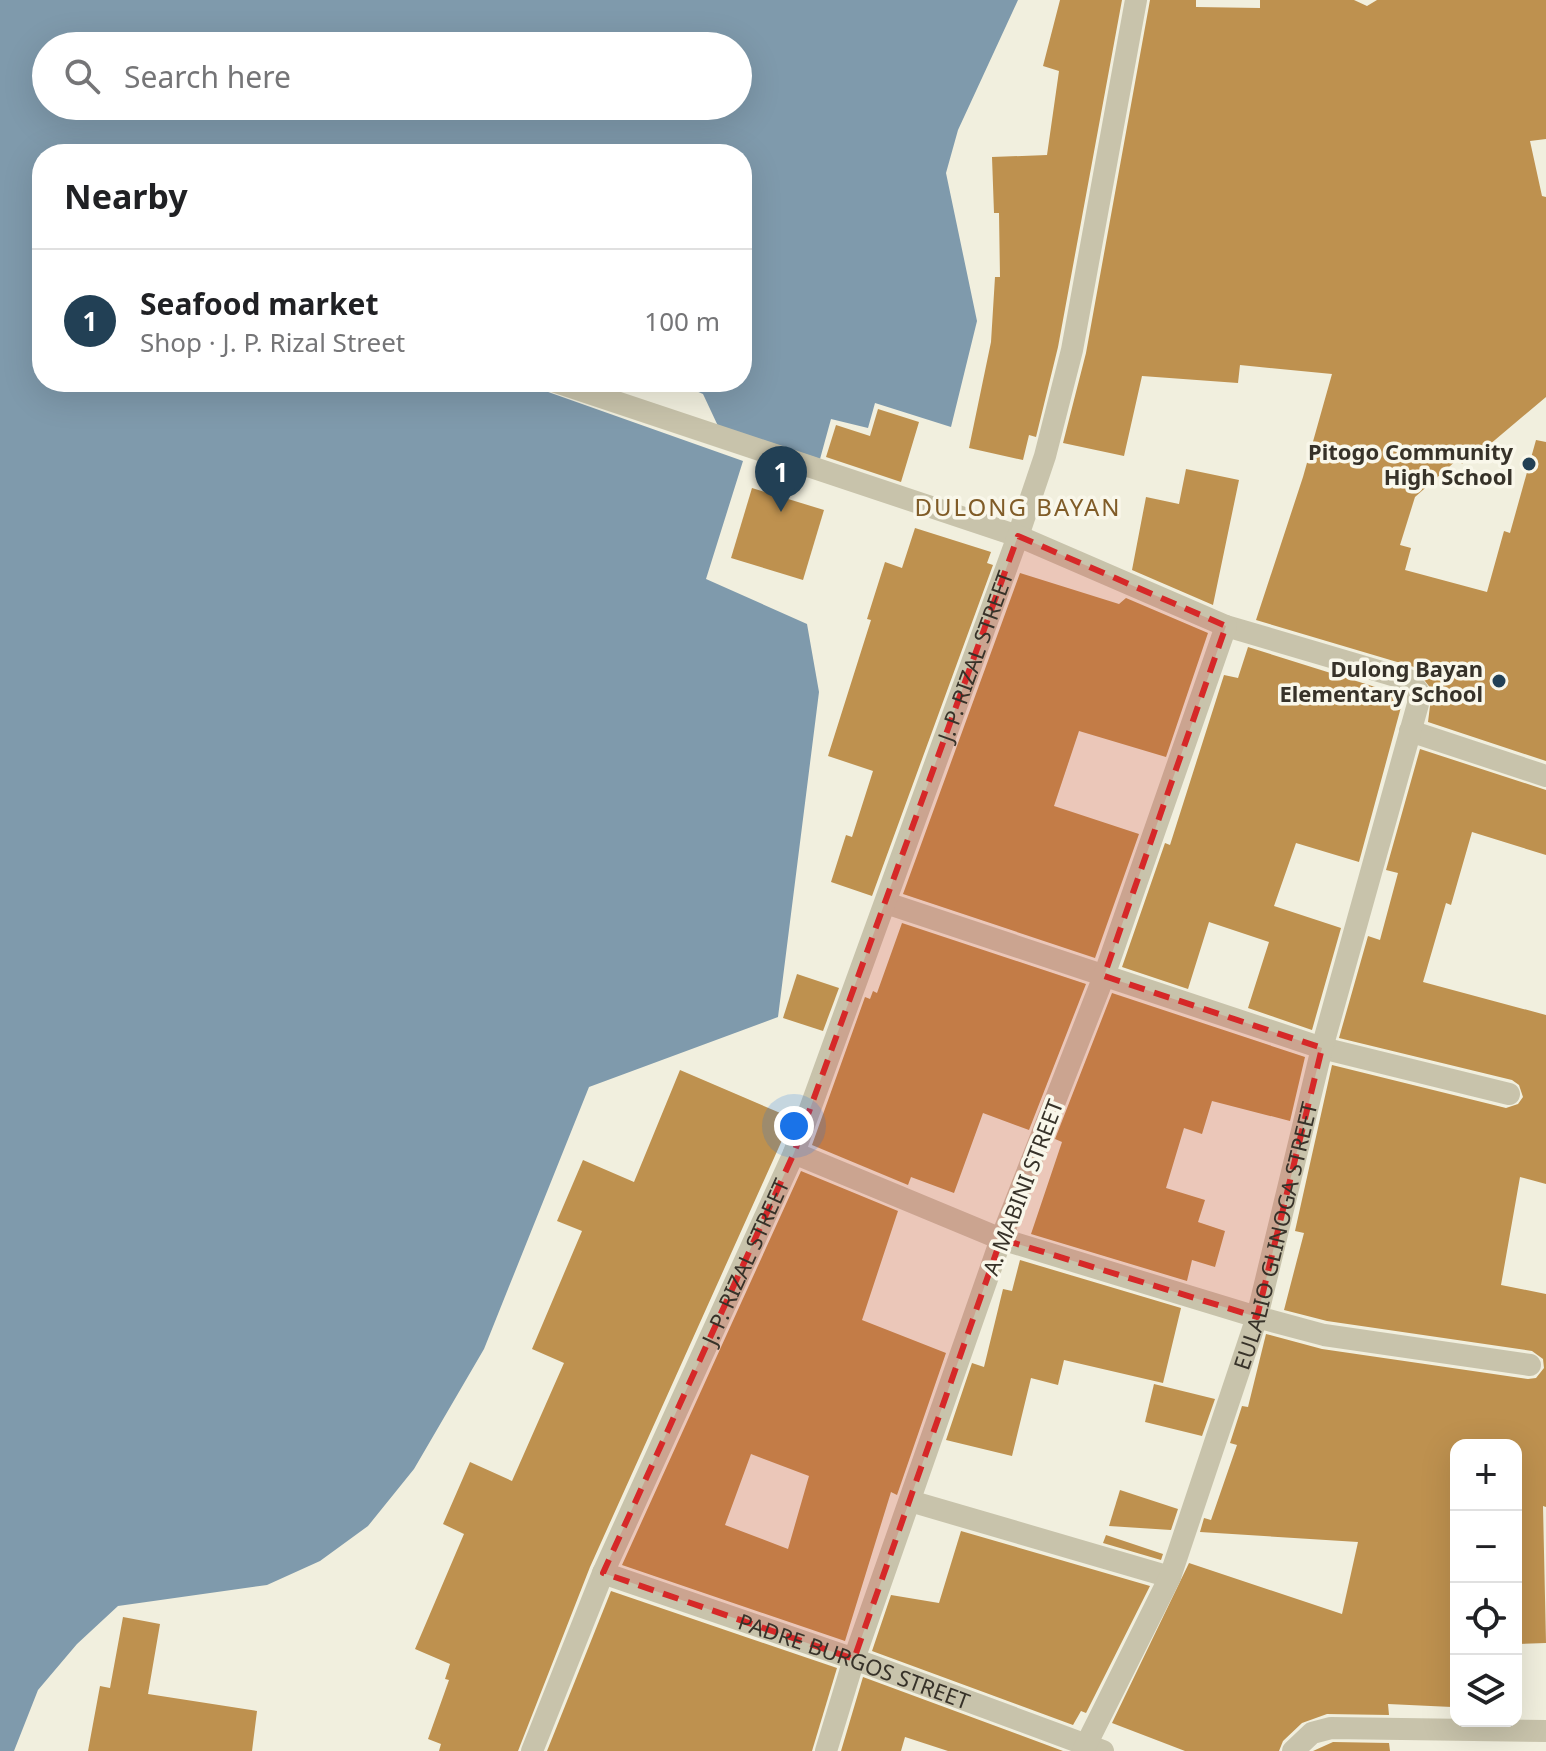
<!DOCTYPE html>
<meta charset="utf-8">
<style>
:root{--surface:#fff;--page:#f6f6f6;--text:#202124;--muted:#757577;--line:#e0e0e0;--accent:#224055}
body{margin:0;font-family:"Noto Sans",sans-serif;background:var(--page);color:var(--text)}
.controls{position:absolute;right:24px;bottom:24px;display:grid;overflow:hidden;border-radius:16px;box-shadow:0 8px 32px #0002}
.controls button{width:72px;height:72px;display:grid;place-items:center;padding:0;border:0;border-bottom:2px solid var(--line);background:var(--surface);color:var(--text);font:40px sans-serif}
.you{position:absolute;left:794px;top:1126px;width:28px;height:28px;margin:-20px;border:6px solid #fff;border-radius:50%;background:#1a73e8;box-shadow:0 0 0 12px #1a73e833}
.badge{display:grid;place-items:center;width:52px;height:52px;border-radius:50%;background:var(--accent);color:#fff;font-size:26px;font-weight:700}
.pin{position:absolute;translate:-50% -66px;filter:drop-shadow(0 2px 4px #0008)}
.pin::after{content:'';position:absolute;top:42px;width:28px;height:24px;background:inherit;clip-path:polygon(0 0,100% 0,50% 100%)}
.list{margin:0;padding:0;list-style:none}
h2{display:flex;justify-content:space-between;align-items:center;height:104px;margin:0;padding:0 32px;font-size:34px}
h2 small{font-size:26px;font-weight:400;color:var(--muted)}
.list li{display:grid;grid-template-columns:52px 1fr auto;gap:24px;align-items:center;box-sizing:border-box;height:144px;padding:0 32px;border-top:2px solid var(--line)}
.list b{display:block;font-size:30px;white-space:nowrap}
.list p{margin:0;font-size:26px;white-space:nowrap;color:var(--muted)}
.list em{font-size:26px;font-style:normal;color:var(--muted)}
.icon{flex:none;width:44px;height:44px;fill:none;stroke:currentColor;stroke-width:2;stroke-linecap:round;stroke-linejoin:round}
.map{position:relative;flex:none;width:1546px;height:1751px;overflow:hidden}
.search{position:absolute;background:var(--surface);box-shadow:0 8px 32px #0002;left:32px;top:32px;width:720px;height:88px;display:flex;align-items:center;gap:20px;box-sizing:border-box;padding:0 28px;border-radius:44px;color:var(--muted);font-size:30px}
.panel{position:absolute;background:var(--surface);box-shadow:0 8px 32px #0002;left:32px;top:144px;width:720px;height:248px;border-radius:32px}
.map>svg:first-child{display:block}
.water{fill:#7f9aac;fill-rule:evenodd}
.building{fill:#be914f;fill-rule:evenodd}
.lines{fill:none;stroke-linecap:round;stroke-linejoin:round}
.service{stroke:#c8c3ab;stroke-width:22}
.minor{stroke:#c8c3ab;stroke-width:22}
.tertiary{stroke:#c8c3ab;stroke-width:22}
.marked{fill:#d62828;fill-opacity:0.2;stroke:#d62828;stroke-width:6;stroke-dasharray:16 10;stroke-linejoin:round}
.poi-dot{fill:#224055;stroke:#f9f7ea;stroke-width:3}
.labels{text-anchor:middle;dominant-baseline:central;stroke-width:7;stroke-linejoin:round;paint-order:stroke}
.poi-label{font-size:22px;font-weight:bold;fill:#373229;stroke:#f9f7ea;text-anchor:end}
.street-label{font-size:22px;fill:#373229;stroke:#f9f7ea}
.neighbourhood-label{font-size:24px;letter-spacing:2px;fill:#805c28;stroke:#f9f7ea}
</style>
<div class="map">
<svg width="1546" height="1751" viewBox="0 0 1546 1751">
<rect width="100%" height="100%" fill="#f1efde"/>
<path class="water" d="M0 0H1018L958 130 946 173 977 321 951 427 875 403 868 428 831 419 820 459 718 426 703 394 676 382H742V154H42V382H520L743 461 706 579 807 624 819 692 778 1017 589 1087 484 1349 414 1469 368 1526 320 1561 267 1585 118 1606 77 1644 38 1690 14 1751H0ZM46 46H738V106H46Z"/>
<g class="building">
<polygon points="1060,0 1122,0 1058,347 1036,437 1029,435 1023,460 969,448 991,342 995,277 1000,277 999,213 994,213 992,157 1047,155 1059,71 1043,66"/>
<polygon points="1150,0 1196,0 1196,7 1260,8 1260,0 1354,0 1367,6 1377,0 1546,0 1546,139 1530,141 1542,196 1546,197 1546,397 1489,445 1487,443 1462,464 1458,459 1415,497 1400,545 1411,548 1405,570 1487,592 1504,531 1510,533 1536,440 1546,442 1546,761 1428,722 1432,690 1414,667 1256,620 1303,477 1332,374 1240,365 1238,383 1142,376 1124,456 1063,443 1086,353"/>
<polygon points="878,409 919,422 901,482 826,457 836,425 870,436"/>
<polygon points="1186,469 1239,480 1213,605 1132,570 1146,497 1179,504"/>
<polygon points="752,488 824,510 803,580 731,558"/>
<polygon points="915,528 991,552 987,563 993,565 872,896 831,882 846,835 852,837 873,771 828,756 871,620 867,619 885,562 902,568"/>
<polygon points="1020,573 1119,604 1126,598 1208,633 1166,757 1079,731 1054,806 1139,834 1095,958 903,894"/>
<polygon points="1248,647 1404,696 1359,862 1296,843 1274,906 1341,928 1312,1030 1248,1008 1269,942 1209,922 1188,989 1122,967 1165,843 1170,845 1224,675 1238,678"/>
<polygon points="1420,749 1546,790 1546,855 1472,832 1451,905 1446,903 1423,982 1546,1015 1546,1184 1520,1177 1501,1285 1546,1294 1546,1507 1543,1506 1546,1643 1516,1644 1516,1445 1456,1445 1456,1644 1452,1707 1388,1704 1389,1715 1327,1714 1302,1723 1283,1741 1279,1751 1185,1751 1112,1723 1189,1563 1342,1614 1358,1542 1200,1532 1204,1518 1211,1520 1237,1445 1230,1443 1242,1406 1248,1407 1266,1334 1322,1349 1528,1379 1536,1378 1544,1368 1543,1359 1532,1351 1327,1321 1284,1310 1304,1233 1295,1231 1332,1065 1506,1108 1518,1104 1523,1097 1519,1085 1512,1080 1339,1038 1368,936 1380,940 1398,873 1386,870"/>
<polygon points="902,923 1086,984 1029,1130 983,1113 954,1193 911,1177 908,1185 812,1145 865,997 870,999 873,991 877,993"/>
<polygon points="797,974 839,988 823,1031 783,1018"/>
<polygon points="1112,993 1305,1057 1290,1121 1212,1101 1202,1134 1184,1128 1166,1188 1205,1200 1198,1222 1225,1231 1215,1267 1192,1260 1187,1281 1031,1234 1062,1142 1055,1139"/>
<polygon points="680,1070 792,1118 590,1567 518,1751 439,1751 441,1744 428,1739 449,1680 445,1679 450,1664 415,1649 464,1534 443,1524 470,1462 512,1481 564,1363 532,1349 582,1231 557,1221 583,1160 634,1182"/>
<path d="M801 1171 898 1211 862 1320 946 1353 897 1495 891 1492 845 1641 622 1565ZM751 1454 809 1476 788 1549 725 1525Z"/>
<polygon points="1020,1260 1181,1308 1163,1383 1064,1360 1058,1385 1031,1378 1012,1456 946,1440 972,1363 984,1367 1003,1289 1012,1291"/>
<polygon points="1154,1384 1215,1399 1202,1436 1145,1422"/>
<polygon points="1120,1490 1178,1509 1171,1530 1109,1526"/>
<polygon points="961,1531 1150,1586 1086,1713 1081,1711 1073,1725 872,1651 891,1595 939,1603"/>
<polygon points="1106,1535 1163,1554 1161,1560 1103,1543"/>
<polygon points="611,1591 837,1668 812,1751 547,1751"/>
<polygon points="123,1617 160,1624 148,1694 257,1711 252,1751 88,1751 100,1686 110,1688"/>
<polygon points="863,1677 1063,1751 948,1751 905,1737 901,1751 841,1751"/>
<polygon points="1333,1742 1389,1743 1390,1751 1313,1751"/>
</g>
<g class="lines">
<g class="service">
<polyline points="556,382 1018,536"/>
<polyline points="1410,731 1546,776"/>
<polyline points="910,1501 1170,1577"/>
</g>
<g class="minor">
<polyline points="1018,536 1045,456 1072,350 1136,0"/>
<polyline points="886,903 1322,1048 1509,1094"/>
<polyline points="794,1153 1001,1239 1257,1317 1324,1335 1530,1365"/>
<path id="s1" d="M603 1573 854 1659 1103 1751"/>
<path id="s2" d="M1083 1751 1170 1577 1257 1317 1322 1048 1418 704V691L1409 680 1226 626"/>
<polyline points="1293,1751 1312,1733 1331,1728 1546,1731"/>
</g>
<path class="tertiary" id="s3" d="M532 1751 603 1573 794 1153 1018 536 1226 626 1104 976 1001 1239 854 1659 826 1751"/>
</g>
<path class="marked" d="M1018 536 1226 626 1104 976 1322 1048 1257 1317 1001 1239 854 1659 603 1573 794 1153Z"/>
<g class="poi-dot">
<circle cx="1529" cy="464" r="8"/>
<circle cx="1499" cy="681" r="8"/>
</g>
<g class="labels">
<g class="poi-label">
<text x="1513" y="451">Pitogo Community<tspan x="1513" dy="25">High School</tspan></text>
<text x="1483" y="668">Dulong Bayan<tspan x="1483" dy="25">Elementary School</tspan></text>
</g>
<g class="street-label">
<text stroke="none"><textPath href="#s3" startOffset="1182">J. P. RIZAL STREET</textPath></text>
<text transform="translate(1022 1187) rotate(-69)">A. MABINI STREET</text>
<text stroke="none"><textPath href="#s2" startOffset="552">EULALIO GLINOGA STREET</textPath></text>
<text stroke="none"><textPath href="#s3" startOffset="534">J. P. RIZAL STREET</textPath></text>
<text stroke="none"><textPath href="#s1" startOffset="266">PADRE BURGOS STREET</textPath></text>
</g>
<g class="neighbourhood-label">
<text x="1018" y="506">DULONG BAYAN</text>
</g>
</g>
</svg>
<div class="controls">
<button>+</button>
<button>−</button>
<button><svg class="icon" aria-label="locate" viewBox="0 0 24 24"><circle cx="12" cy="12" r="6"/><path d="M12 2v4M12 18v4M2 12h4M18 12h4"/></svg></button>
<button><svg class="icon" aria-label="layers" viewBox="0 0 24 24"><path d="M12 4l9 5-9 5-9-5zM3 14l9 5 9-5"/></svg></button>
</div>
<div class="you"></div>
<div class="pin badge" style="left:781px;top:512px">1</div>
<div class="search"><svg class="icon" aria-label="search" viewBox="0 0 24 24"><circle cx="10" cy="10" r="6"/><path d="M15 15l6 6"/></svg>Search here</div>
<section class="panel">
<h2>Nearby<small></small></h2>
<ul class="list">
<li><span class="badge">1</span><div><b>Seafood market</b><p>Shop · J. P. Rizal Street</p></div><em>100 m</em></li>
</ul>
</section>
</div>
